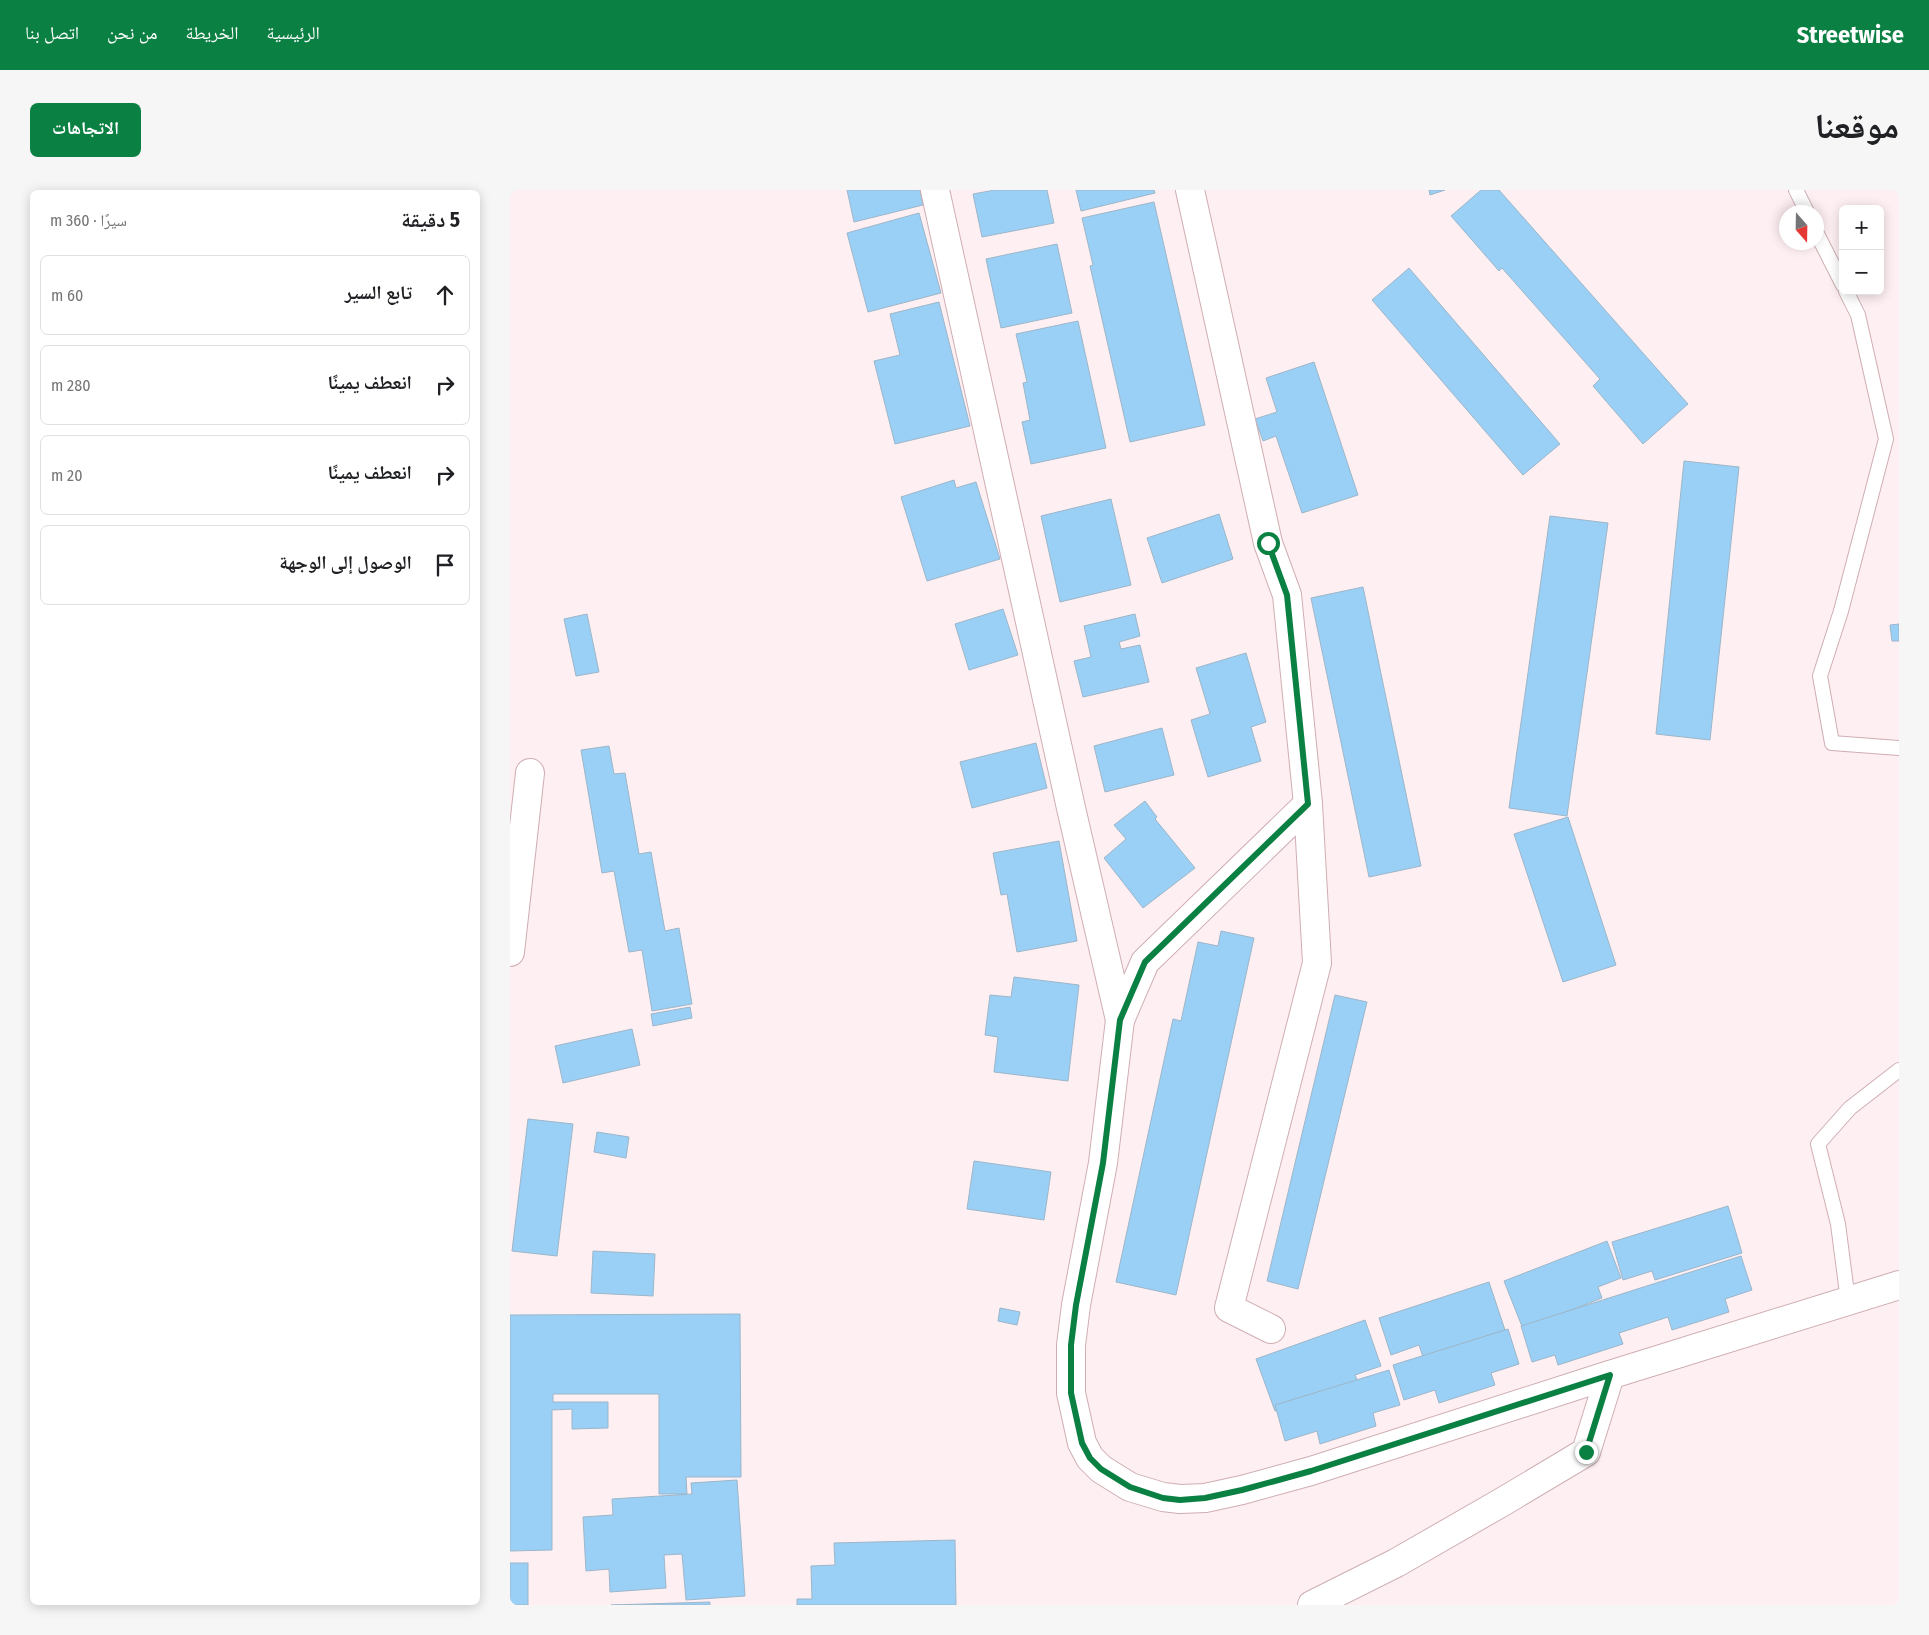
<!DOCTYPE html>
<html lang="ar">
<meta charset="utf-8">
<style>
:root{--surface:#fff;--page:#f6f6f6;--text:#202124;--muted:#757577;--line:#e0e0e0;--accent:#0b8043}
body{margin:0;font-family:"Fira Sans Condensed","Noto Naskh Arabic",sans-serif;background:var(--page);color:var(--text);direction:rtl}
.controls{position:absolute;right:15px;top:15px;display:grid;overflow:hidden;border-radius:8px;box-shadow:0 2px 12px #0003}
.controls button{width:45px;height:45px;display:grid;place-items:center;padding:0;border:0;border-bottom:1px solid var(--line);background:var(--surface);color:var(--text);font:25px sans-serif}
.compass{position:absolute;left:1269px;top:15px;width:45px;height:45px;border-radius:50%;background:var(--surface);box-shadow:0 2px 12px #0003;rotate:160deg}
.stop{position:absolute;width:15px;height:15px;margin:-11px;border:4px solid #0b8043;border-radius:50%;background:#fff}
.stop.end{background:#0b8043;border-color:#fff;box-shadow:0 1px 5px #0008}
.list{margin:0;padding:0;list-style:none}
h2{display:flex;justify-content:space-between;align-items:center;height:65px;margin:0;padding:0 20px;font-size:21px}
h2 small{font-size:16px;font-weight:400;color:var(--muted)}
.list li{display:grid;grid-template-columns:32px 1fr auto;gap:15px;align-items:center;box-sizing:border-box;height:80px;margin:0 10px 10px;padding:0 10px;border:1px solid var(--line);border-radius:8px}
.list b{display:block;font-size:19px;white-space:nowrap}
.list em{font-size:16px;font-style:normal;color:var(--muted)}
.icon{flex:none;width:28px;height:28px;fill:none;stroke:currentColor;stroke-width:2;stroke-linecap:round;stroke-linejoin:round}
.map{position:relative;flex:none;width:1389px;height:1415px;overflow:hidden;direction:ltr;border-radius:8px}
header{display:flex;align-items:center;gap:30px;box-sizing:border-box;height:70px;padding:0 25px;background:var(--accent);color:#fff}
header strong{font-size:24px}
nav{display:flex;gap:28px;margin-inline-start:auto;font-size:18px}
.intro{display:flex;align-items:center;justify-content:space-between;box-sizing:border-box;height:120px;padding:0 30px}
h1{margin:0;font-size:35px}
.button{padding:12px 22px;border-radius:8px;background:var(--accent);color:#fff;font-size:18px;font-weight:700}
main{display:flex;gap:30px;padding:0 30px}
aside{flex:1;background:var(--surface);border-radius:8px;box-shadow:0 2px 12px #0003}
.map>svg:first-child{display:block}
.building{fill:#9ad0f6;stroke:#9cb6c9}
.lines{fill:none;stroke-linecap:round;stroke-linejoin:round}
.lane-casing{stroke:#cfaeb3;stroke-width:16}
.street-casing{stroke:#cfaeb3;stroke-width:30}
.lane{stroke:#fff;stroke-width:14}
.street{stroke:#fff;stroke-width:28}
.route{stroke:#0b8043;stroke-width:6}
</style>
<header>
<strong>Streetwise</strong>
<nav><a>الرئيسية</a><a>الخريطة</a><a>من نحن</a><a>اتصل بنا</a></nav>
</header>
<div class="intro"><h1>موقعنا</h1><a class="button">الاتجاهات</a></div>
<main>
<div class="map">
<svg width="1389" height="1415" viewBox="0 0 1389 1415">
<rect width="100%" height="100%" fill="#feeff2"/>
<g class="building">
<polygon points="337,0 410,0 413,15 344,32"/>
<polygon points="485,0 537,0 544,33 472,47 463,4"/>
<polygon points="566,0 644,0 645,3 571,21"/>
<polygon points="919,0 935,0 920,5"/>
<polygon points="971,0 989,0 1178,214 1133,254 1083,196 1090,189 992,78 989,81 941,26"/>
<polygon points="644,12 695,235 620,252 580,76 583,75 572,28"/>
<polygon points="409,23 431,103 358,122 337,43"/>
<polygon points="547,54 562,123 491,138 476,69"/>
<polygon points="899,78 1050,254 1013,285 862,110"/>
<polygon points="429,112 460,236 385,254 364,171 390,165 380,124"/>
<polygon points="568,131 596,258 521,274 512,232 520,230 513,193 517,192 506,144"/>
<polygon points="804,172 848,305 792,323 766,246 753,251 745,229 767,222 756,188"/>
<polygon points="1174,271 1229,277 1200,550 1146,544"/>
<polygon points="444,290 446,298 466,292 490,369 417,391 391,307"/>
<polygon points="601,309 621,395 550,412 531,326"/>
<polygon points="709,324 723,369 652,393 637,348"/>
<polygon points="1040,326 1098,333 1057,626 999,618"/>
<polygon points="853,397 911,676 859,687 801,408"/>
<polygon points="493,419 508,465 459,480 445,434"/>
<polygon points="77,424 89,482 66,486 54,429"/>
<polygon points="625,424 630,446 609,452 611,459 630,455 639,492 573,507 564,471 581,467 574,436"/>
<polygon points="1389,434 1389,451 1382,451 1380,435"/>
<polygon points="736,463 756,532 741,537 751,571 698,587 681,530 700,524 686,478"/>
<polygon points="652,538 664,585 595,602 584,556"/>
<polygon points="526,553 537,598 462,618 450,572"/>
<polygon points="99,556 104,584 115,583 129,664 141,662 155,741 169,738 182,814 142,821 132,760 119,762 104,681 92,683 71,560"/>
<polygon points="635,611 647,627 645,629 685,678 633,718 594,668 616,649 604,635"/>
<polygon points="1058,627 1106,775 1053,792 1004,644"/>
<polygon points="549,651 567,751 507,762 497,704 491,705 483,663"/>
<polygon points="711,741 744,748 666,1105 606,1092 663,829 671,831 688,752 708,756"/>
<polygon points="504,787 569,795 558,891 484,882 488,847 475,845 480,805 501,807"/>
<polygon points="825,805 857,812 788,1099 757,1091"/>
<polygon points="180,817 182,828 143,836 141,824"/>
<polygon points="122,839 130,875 53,893 45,856"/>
<polygon points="18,929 63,934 47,1066 2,1061"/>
<polygon points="87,942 119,947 116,968 84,962"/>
<polygon points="464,971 541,982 534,1030 457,1019"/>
<polygon points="1218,1016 1232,1063 1145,1090 1142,1081 1113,1090 1102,1052"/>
<polygon points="1097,1051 1111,1088 1088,1097 1092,1108 1013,1139 994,1091"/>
<polygon points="83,1061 145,1064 143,1106 81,1103"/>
<polygon points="1231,1066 1242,1100 1215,1109 1219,1122 1162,1140 1158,1127 1109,1143 1113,1154 1048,1175 1045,1165 1022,1172 1011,1136"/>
<polygon points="979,1092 995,1140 913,1167 909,1155 881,1165 869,1128"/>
<polygon points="490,1118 510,1122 507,1135 488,1131"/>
<polygon points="230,1124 231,1287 176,1287 177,1304 149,1304 149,1204 43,1204 43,1212 98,1212 98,1238 62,1239 62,1219 42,1220 42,1360 0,1361 0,1125"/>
<polygon points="855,1130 871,1176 845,1185 848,1191 765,1221 746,1169"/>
<polygon points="998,1139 1009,1174 981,1183 985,1195 929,1213 925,1200 894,1210 883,1175"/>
<polygon points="879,1180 890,1215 863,1223 866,1236 810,1254 807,1241 775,1251 765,1215"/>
<polygon points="227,1290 235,1406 176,1410 172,1364 154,1365 156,1398 100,1402 99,1379 76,1381 73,1327 103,1325 102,1309 182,1304 181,1293"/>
<polygon points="445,1350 446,1415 287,1415 287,1409 302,1409 301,1376 325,1375 324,1353"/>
<rect x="0" y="1373" width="18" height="42"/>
<polygon points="200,1412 200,1415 101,1415"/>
</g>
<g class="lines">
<g class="lane-casing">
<g id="lane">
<polyline points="1286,0 1297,22"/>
<polyline points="1306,42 1333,95"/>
<polyline points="1336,101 1348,125 1376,249 1331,421 1310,486 1322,553 1389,558"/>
<polyline points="1338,1111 1328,1034 1308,954 1340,918 1389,880"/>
</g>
</g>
<g class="street-casing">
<g id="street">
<polyline points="425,0 561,618 610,830"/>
<polyline points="680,0 758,353 777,405 798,614 807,773 719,1118 761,1139"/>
<polyline points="798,614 635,772 610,830 593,973 566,1115 561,1155 561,1203 572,1253 580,1268 591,1279 620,1297 653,1307 670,1309 695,1308 732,1300 801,1281 1093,1187 1389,1095"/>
<polyline points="0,762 20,583"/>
<polyline points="802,1415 886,1373 994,1311 1076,1262 1100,1185"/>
</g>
</g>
<use href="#lane" class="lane"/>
<use href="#street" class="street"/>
</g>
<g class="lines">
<polyline class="route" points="758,353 777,405 798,614 635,772 610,830 593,973 566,1115 561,1155 561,1203 572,1253 580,1268 591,1279 620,1297 653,1308 670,1310 695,1308 732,1300 801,1281 1100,1185 1076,1262"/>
</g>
</svg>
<div class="controls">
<button>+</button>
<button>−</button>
</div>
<svg class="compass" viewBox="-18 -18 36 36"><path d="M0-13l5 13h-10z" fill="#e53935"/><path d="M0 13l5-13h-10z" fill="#757577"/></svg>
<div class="stop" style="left:758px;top:353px"></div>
<div class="stop end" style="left:1076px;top:1262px"></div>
</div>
<aside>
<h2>5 دقيقة<small>سيرًا · 360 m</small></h2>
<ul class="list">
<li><svg class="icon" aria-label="ahead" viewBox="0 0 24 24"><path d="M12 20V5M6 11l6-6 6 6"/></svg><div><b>تابع السير</b></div><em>60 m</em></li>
<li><svg class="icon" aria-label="right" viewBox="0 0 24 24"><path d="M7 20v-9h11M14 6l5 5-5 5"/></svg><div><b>انعطف يمينًا</b></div><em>280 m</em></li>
<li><svg class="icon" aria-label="right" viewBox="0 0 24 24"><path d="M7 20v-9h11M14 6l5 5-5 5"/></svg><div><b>انعطف يمينًا</b></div><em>20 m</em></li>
<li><svg class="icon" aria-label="arrive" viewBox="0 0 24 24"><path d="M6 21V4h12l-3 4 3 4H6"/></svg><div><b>الوصول إلى الوجهة</b></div></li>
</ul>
</aside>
</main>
